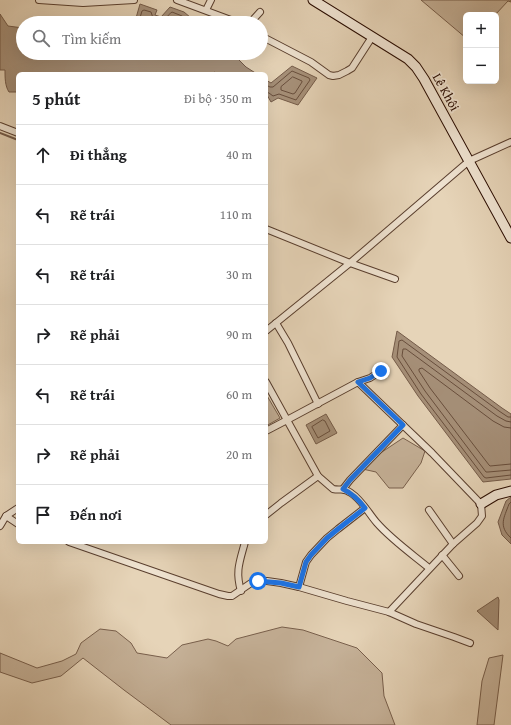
<!DOCTYPE html>
<html lang="vi">
<meta charset="utf-8">
<style>
:root{--surface:#fff;--page:#f2f2f2;--text:#202124;--muted:#757577;--line:#e0e0e0}
body{margin:0;font-family:"Gentium Book Plus",serif;background:var(--page);color:var(--text)}
.controls{position:absolute;right:12px;top:12px;display:grid;overflow:hidden;border-radius:6px;box-shadow:0 4px 16px #0002}
.controls button{width:36px;height:36px;display:grid;place-items:center;padding:0;border:0;border-bottom:1px solid var(--line);background:var(--surface);color:var(--text);font:20px sans-serif}
.stop{position:absolute;width:12px;height:12px;margin:-9px;border:3px solid #1a73e8;border-radius:50%;background:#fff}
.stop.end{background:#1a73e8;border-color:#fff;box-shadow:0 1px 4px #0008}
.list{margin:0;padding:0;list-style:none}
h2{display:flex;justify-content:space-between;align-items:center;height:52px;margin:0;padding:0 16px;font-size:17px}
h2 small{font-size:13px;font-weight:400;color:var(--muted)}
.list li{display:grid;grid-template-columns:26px 1fr auto;gap:12px;align-items:center;box-sizing:border-box;height:60px;padding:0 16px;border-top:1px solid var(--line)}
.list b{display:block;font-size:15px;white-space:nowrap}
.list em{font-size:13px;font-style:normal;color:var(--muted)}
.icon{flex:none;width:22px;height:22px;fill:none;stroke:currentColor;stroke-width:2;stroke-linecap:round;stroke-linejoin:round}
.map{position:relative;flex:none;width:511px;height:725px;overflow:hidden}
.search{position:absolute;background:var(--surface);box-shadow:0 4px 16px #0002;left:16px;top:16px;width:252px;height:44px;display:flex;align-items:center;gap:10px;box-sizing:border-box;padding:0 14px;border-radius:22px;color:var(--muted);font-size:15px}
.panel{position:absolute;background:var(--surface);box-shadow:0 4px 16px #0002;left:16px;top:72px;width:252px;height:472px;border-radius:6px}
.map>svg:first-child{display:block}
.green{fill:#c6b299;stroke:#785f4c}
.water{fill:#a69079;stroke:#745b49}
.lines{fill:none;stroke-linecap:round;stroke-linejoin:round}
.shore{stroke:#684e3c;stroke-width:1}
.stream{stroke:#745b49;stroke-width:2}
.street-casing{stroke:#593e2e;stroke-width:8}
.secondary-casing{stroke:#2a0c00;stroke-width:11}
.street{stroke:#efe3d1;stroke-width:6}
.secondary{stroke:#efe3d1;stroke-width:9}
.route{stroke:#1a73e8;stroke-width:5}
.labels{text-anchor:middle;dominant-baseline:central;stroke-width:3.5;stroke-linejoin:round;paint-order:stroke}
.street-label{font-size:13px;fill:#2a0c00;stroke:#efe3d1}
</style>
<div class="map">
<svg width="511" height="725" viewBox="0 0 511 725">
<rect width="100%" height="100%" fill="#e6d4b8"/>
<filter id="stains"><feTurbulence type="fractalNoise" baseFrequency=".005" numOctaves="4"/><feColorMatrix values="0 0 0 0 .2 0 0 0 0 .09 0 0 0 0 .02 0 0 0 .5 -.17"/></filter>
<radialGradient id="worn" r=".72"><stop offset=".6" stop-color="#630" stop-opacity="0"/><stop offset="1" stop-color="#630" stop-opacity=".3"/></radialGradient>
<g class="green">
<polygon points="421,0 511,0 511,2 508,1 495,15 466,15 466,38"/>
<polygon points="266,394 280,418 266,426"/>
<polygon points="403,438 425,451 421,463 403,488 389,488 376,472 358,468"/>
<polygon points="282,627 303,630 357,648 382,673 384,696 395,725 171,725 124,690 83,658 61,676 32,683 0,672 0,653 37,668 62,661 76,654 81,643 100,629 116,631 131,643 137,653 167,658 182,645 208,639 216,641 228,646 236,639"/>
<polygon points="503,655 494,725 477,725 482,681 489,658"/>
</g>
<g class="water">
<polygon points="140,4 157,10 155,15 161,17 170,7 184,12 197,23 125,23 130,17 136,18"/>
<path d="M0 14 8 26 23 28V53H232L246 67 257 74H219L214 72 212 74H18V92H9C5 86 5 78 5 70H0Z"/>
<polygon points="292,66 317,78 298,105 278,98 271,102 266,93 266,80 271,83"/>
<polygon points="397,331 502,408 511,414 511,479 483,482 418,396 392,357"/>
<polygon points="326,414 337,433 316,444 306,425"/>
<polygon points="511,497 511,544 502,535 498,522 506,501"/>
<polygon points="498,597 499,600 498,630 477,611"/>
</g>
<g class="lines">
<g class="shore">
<path d="M130 23 132 22H136L139 21 142 11 144 10 151 12 153 18C165 24 164 18 172 12L182 16 191 23"/>
<polygon points="293,77 302,81 302,82 295,93 293,94 281,90 281,87"/>
<polyline points="266,85 270,87 273,87 292,71 309,78 310,80 296,100 279,94 273,96 269,93 266,92"/>
<polyline points="511,417 508,417 499,411 402,340 399,341 397,357 421,394 484,477 486,478 511,475"/>
<polygon points="323,420 325,421 330,431 318,438 312,427"/>
<polyline points="511,422 506,421 497,416 406,349 403,349 402,356 425,391 486,472 488,472 511,470"/>
<polyline points="511,428 504,427 493,421 422,368 419,369 419,371 430,388 489,465 490,466 511,464"/>
<path d="M511 502 509 504C504 518 498 526 511 538"/>
</g>
<polyline class="stream" points="0,133 18,140"/>
<g class="street-casing">
<g id="street">
<polyline points="39,0 83,3 134,0"/>
<polyline points="177,0 239,23"/>
<polyline points="206,10 211,0"/>
<polyline points="250,23 260,12"/>
<polyline points="261,36 311,62 329,75 333,76 339,75 347,71 352,68 372,37"/>
<polyline points="0,126 18,133"/>
<polyline points="266,229 350,263 395,279"/>
<polyline points="276,323 288,343 318,404"/>
<polyline points="266,331 350,263 469,161 511,142"/>
<polyline points="266,382 287,420 358,382 432,453 481,504 482,516 477,523 453,544 389,612"/>
<polyline points="358,382 370,378 381,371"/>
<path d="M266 431 287 420 318 476 333 489C341 491 343 487 351 493 362 500 369 514 377 523 392 540 412 554 429 568"/>
<polyline points="343,489 350,480 403,425"/>
<polyline points="429,510 453,544"/>
<polyline points="266,515 281,503 318,476"/>
<polyline points="6,516 18,524"/>
<polyline points="0,526 6,516 18,508"/>
<polyline points="69,542 219,594 228,596 232,596 251,583 258,581 267,581 281,583 299,587 347,601 389,612 416,624 454,637 470,643"/>
<polyline points="442,555 459,576"/>
<polyline points="299,587 306,562 311,555 327,538 338,529 365,508"/>
<path d="M241 591C235 571 240 561 245 542"/>
</g>
</g>
<g class="secondary-casing">
<g id="secondary">
<polyline points="313,0 408,59 416,67 424,79 511,238"/>
<polyline points="481,504 496,495 511,491"/>
</g>
</g>
<use href="#street" class="street"/>
<use href="#secondary" class="secondary"/>
</g>
<g class="lines">
<path class="route" d="M258 581 281 583 299 587 306 562 311 555 327 538 338 529 365 508C359 500 353 494 343 489L350 480 403 425 358 382 370 378 381 371"/>
</g>
<g class="labels">
<g class="street-label">
<text transform="translate(446 92) rotate(61)">Lê Khôi</text>
</g>
</g>
<rect width="100%" height="100%" filter="url(#stains)"/>
<rect width="100%" height="100%" fill="url(#worn)"/>
</svg>
<div class="controls">
<button>+</button>
<button>−</button>
</div>
<div class="stop" style="left:258px;top:581px"></div>
<div class="stop end" style="left:381px;top:371px"></div>
<div class="search"><svg class="icon" aria-label="search" viewBox="0 0 24 24"><circle cx="10" cy="10" r="6"/><path d="M15 15l6 6"/></svg>Tìm kiếm</div>
<section class="panel">
<h2>5 phút<small>Đi bộ · 350 m</small></h2>
<ul class="list">
<li><svg class="icon" aria-label="ahead" viewBox="0 0 24 24"><path d="M12 20V5M6 11l6-6 6 6"/></svg><div><b>Đi thẳng</b></div><em>40 m</em></li>
<li><svg class="icon" aria-label="left" viewBox="0 0 24 24"><path d="M17 20v-9H6M10 6l-5 5 5 5"/></svg><div><b>Rẽ trái</b></div><em>110 m</em></li>
<li><svg class="icon" aria-label="left" viewBox="0 0 24 24"><path d="M17 20v-9H6M10 6l-5 5 5 5"/></svg><div><b>Rẽ trái</b></div><em>30 m</em></li>
<li><svg class="icon" aria-label="right" viewBox="0 0 24 24"><path d="M7 20v-9h11M14 6l5 5-5 5"/></svg><div><b>Rẽ phải</b></div><em>90 m</em></li>
<li><svg class="icon" aria-label="left" viewBox="0 0 24 24"><path d="M17 20v-9H6M10 6l-5 5 5 5"/></svg><div><b>Rẽ trái</b></div><em>60 m</em></li>
<li><svg class="icon" aria-label="right" viewBox="0 0 24 24"><path d="M7 20v-9h11M14 6l5 5-5 5"/></svg><div><b>Rẽ phải</b></div><em>20 m</em></li>
<li><svg class="icon" aria-label="arrive" viewBox="0 0 24 24"><path d="M6 21V4h12l-3 4 3 4H6"/></svg><div><b>Đến nơi</b></div></li>
</ul>
</section>
</div>
